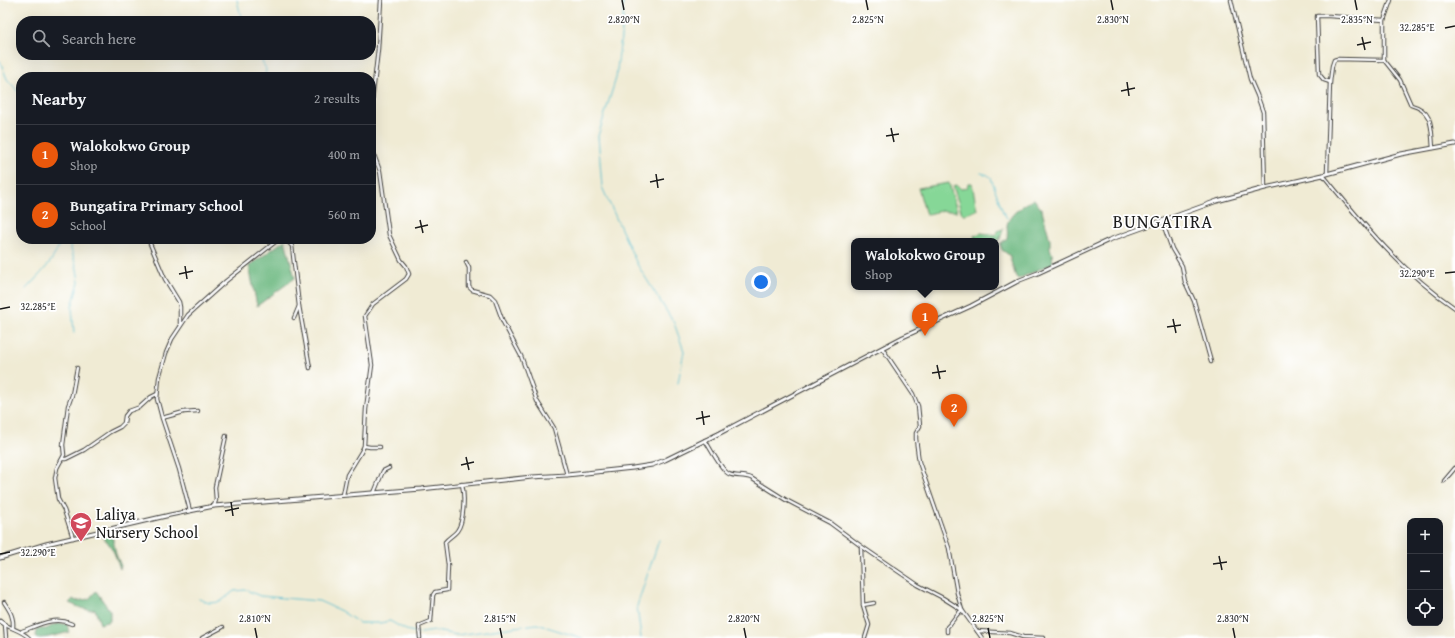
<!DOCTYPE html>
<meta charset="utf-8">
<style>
:root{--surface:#171b24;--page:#20242c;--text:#f1f3f6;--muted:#9ea1a6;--line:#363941;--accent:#ea580c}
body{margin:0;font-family:"Gentium Book Plus",serif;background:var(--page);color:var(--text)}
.controls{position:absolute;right:12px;bottom:12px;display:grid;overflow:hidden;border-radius:8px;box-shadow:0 4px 16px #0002}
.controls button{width:36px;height:36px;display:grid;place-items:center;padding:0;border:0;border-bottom:1px solid var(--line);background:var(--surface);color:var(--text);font:20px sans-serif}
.you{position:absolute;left:761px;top:282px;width:14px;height:14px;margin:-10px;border:3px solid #fff;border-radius:50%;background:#1a73e8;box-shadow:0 0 0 6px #1a73e833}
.badge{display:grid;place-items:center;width:26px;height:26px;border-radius:50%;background:var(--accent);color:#fff;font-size:13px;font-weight:700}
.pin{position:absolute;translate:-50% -33px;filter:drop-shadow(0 1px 2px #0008)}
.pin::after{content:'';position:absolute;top:21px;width:14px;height:12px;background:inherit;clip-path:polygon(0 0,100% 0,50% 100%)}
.popup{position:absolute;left:851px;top:238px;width:148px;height:52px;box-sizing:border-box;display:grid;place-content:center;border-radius:8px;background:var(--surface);filter:drop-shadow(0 1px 3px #0005);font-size:13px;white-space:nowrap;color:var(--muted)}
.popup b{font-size:15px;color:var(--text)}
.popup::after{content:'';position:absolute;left:50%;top:100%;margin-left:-8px;border:8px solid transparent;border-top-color:var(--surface)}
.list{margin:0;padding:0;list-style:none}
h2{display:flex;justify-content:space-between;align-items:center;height:52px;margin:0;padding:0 16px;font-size:17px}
h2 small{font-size:13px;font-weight:400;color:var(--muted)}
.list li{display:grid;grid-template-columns:26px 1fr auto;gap:12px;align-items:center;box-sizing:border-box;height:60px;padding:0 16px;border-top:1px solid var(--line)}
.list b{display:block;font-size:15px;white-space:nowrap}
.list p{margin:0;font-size:13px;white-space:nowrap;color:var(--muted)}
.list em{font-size:13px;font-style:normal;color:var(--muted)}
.icon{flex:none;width:22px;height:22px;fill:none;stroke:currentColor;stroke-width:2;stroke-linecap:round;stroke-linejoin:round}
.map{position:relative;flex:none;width:1455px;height:638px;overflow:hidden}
.search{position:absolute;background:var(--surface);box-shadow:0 4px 16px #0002;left:16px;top:16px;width:360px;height:44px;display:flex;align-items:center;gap:10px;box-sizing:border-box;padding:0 14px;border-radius:16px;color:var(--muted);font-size:15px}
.panel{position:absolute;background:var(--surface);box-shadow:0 4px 16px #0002;left:16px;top:72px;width:360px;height:172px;border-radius:16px}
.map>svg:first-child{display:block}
.green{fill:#86d797;stroke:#517a5a}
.forest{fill:#6cb880;stroke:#446a4e}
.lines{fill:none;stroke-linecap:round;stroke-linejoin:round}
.stream{stroke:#53bdd0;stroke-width:1}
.minor-casing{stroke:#3c3b38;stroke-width:4.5}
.tertiary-casing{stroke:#3c3b38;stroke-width:5}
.minor{stroke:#fff;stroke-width:2.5}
.tertiary{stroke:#fff;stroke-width:3}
.ticks{fill:none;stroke:#1c1c1c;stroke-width:1.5}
.labels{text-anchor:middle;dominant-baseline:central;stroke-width:3.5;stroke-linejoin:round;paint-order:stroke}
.poi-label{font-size:16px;fill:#1c1c1c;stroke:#fff;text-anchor:start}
.quarter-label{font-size:18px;letter-spacing:1px;fill:#1c1c1c;stroke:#fff}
.ticks-label{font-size:10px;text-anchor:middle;fill:#1c1c1c;stroke:#fff;stroke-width:3.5;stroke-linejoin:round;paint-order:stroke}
</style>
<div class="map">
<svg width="1455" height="638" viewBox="0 0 1455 638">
<rect width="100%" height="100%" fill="#fff"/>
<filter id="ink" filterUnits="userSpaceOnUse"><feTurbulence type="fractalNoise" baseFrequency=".025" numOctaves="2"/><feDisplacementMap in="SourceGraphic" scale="8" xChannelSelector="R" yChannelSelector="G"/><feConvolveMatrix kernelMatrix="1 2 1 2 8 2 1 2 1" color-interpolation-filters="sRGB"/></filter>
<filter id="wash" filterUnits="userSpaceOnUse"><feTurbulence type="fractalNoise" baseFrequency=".012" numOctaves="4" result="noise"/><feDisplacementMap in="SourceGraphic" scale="16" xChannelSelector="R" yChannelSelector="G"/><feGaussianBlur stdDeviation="0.9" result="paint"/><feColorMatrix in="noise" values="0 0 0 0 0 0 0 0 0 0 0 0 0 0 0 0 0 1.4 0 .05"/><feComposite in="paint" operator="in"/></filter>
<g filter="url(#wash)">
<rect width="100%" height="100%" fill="#f0ebd4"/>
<g class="green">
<polygon points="949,183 957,211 939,211 926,215 918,188"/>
<polygon points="968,183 972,183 977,210 966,214 962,214 953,186 957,185 961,189 967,188"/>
<polygon points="1003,229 1000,239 996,241 976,241 974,236 981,233 996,235 997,231"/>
</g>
<g class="forest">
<path d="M1034 199 1042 210 1050 240V248L1052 254 1053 263 1018 279 1016 277 1009 255 1002 250 1000 244 1007 238C1008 234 1007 229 1007 225 1009 214 1025 204 1034 199Z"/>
<polygon points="285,240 295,278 257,306 249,266"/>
<path d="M109 533C114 538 114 544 115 550 116 556 119 561 121 566L120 569C115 554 112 544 99 534Z"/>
<path d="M96 591 110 611V621L100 624 95 609C86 612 77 606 69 603L73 599 76 601 89 599Z"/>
<path d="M56 624H67L69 632C58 635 48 638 37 638L36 636 37 629H46Z"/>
</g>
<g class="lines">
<g class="stream">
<polyline points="237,0 242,21"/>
<polyline points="623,0 623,21 616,78 598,136 602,187 637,264 674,323 684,351 678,383"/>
<polyline points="259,55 266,69 265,77"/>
<polyline points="0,61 7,79 21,95"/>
<polyline points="981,173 988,175 991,178 1003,212 1007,218"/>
<polyline points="68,239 77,269 79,282 72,307 74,333"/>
<path d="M26 289C40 274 56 260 61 239"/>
<polyline points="199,599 209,603 220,602 234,591 246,590 260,596 319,601 341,611 359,623 380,623 390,621 406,630 418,633"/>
<polyline points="421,633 435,631 457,635 537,624 582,638"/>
<polyline points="641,638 637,606 659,540"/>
</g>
</g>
</g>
<g filter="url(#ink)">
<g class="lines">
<g class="minor-casing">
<g id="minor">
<polyline points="1231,0 1250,79 1257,95 1263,112 1265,188"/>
<polyline points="1384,60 1384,20 1391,0"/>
<polyline points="1330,82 1324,80 1319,74 1317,16 1329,16 1384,20"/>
<polyline points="371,111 378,49 381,0"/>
<path d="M1327 174 1330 82 1332 66 1334 60 1337 59 1384 60 1400 80 1411 105C1434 111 1431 128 1433 148"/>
<path d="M1323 175C1362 223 1403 273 1455 308"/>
<polyline points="1162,221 1172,249 1182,266 1185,282 1194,301 1211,362"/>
<polyline points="148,239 165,279 179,302 180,307 180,324"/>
<polyline points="285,239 292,246 299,306 294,318"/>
<polyline points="466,262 469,268 469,287 472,290 490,295 495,300 503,322 521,356 537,401 554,428 567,475"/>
<polyline points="299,306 310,368"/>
<polyline points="882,348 913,394 918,406 920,426 916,433 916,439 919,462 949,548 957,593 962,610 982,638"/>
<polyline points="162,418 184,412 198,411"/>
<path d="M705 440C710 448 722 471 729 474 735 477 744 475 751 478L786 500 830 523 861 546 918 585 943 598 962 610C955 615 953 622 947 627V632"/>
<polyline points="364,446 370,447 380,447"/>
<polyline points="63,459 66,459 84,450 110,432 120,427 124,423 125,416 129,411 140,407 151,397 157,394"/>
<polyline points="1444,481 1455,468"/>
<polyline points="374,493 383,471 389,468"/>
<polyline points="343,495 347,475 361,452 364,446 366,409 372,365 365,316 373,304 406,279 409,274 406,266 401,260 389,235 380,171 371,147"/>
<polyline points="214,506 216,500 215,487 226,436"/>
<polyline points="190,511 179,469 162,418 157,399 159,378 166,353 172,339 188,315 226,281 279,239"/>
<polyline points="73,538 64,510 58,499 55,478 57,468 64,455 63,445 68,406 72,395 77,368"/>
<polyline points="861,547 863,605"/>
<path d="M4 602C10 611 14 617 13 628"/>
<path d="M0 621C9 629 20 629 29 638"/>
<polyline points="5,625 6,638"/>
<path d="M22 631C39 625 54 616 72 624"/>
<polyline points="977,631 1010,633 1023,637 1044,638"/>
<polyline points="202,638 223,627"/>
<path d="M420 638 419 626 431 621 433 595 435 592 447 590 448 565 445 542C449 537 454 535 457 531 464 522 465 496 462 484"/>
<polyline points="865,638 869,625 863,605 874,603"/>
</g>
</g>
<g class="tertiary-casing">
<polyline id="tertiary" points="0,558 46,544 170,515 214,506 421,489 532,477 567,475 633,468 652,465 665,460 720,433 903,337 971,306 1020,280 1038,273 1109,240 1217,201 1265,188 1323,175 1401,154 1455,144"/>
</g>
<use href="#minor" class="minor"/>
<use href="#tertiary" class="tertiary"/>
</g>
</g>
<path class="ticks" d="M622 0 624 10M866 0 868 10M1111 0 1113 10M1355 0 1357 10M1445 28 1455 26M1362 37 1365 50M1357 45 1371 42M1127 82 1129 96M1121 91 1135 88M891 128 894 142M886 136 899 134M656 174 658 188M650 182 664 179M420 220 423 233M415 228 428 225M185 266 187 279M1445 273 1455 272M179 274 193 271M0 309 10 307M1173 319 1176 333M1167 327 1181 325M937 365 940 379M932 373 946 371M702 411 704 425M696 419 710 416M466 457 469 470M461 465 474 462M231 502 233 516M225 511 239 508M0 554 10 552M1219 556 1222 570M1213 564 1227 562M255 628 257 638M500 628 502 638M744 628 746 638M988 628 990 638M1233 628 1235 638"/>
<defs>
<g id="school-pin" transform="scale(1.15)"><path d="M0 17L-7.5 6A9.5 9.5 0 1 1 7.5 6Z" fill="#d1495b" stroke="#fff"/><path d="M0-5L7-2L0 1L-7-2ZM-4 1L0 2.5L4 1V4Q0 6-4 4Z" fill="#fff"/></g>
</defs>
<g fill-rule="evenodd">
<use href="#school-pin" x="81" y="523"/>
</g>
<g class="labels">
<g class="poi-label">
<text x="96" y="514">Laliya<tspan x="96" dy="18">Nursery School</tspan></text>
</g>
<g class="quarter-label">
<text x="1163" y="221">BUNGATIRA</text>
</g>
</g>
<g class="ticks-label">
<text x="624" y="23">2.820°N</text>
<text x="868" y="23">2.825°N</text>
<text x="1113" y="23">2.830°N</text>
<text x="1357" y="23">2.835°N</text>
<text x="1417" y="31">32.285°E</text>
<text x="1417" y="277">32.290°E</text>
<text x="38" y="310">32.285°E</text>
<text x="38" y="556">32.290°E</text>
<text x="255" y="622">2.810°N</text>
<text x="500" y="622">2.815°N</text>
<text x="744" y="622">2.820°N</text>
<text x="988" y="622">2.825°N</text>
<text x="1233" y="622">2.830°N</text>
</g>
</svg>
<div class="controls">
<button>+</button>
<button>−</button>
<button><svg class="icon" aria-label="locate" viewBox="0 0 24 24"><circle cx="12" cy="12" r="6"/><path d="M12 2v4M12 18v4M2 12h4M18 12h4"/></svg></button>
</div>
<div class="you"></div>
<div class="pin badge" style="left:925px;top:336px">1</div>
<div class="popup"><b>Walokokwo Group</b>Shop</div>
<div class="pin badge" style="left:954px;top:427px">2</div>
<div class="search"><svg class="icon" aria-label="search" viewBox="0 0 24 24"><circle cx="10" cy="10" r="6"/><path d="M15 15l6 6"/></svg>Search here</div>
<section class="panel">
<h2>Nearby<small>2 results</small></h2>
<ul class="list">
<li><span class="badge">1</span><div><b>Walokokwo Group</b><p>Shop</p></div><em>400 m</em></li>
<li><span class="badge">2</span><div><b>Bungatira Primary School</b><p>School</p></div><em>560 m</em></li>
</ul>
</section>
</div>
